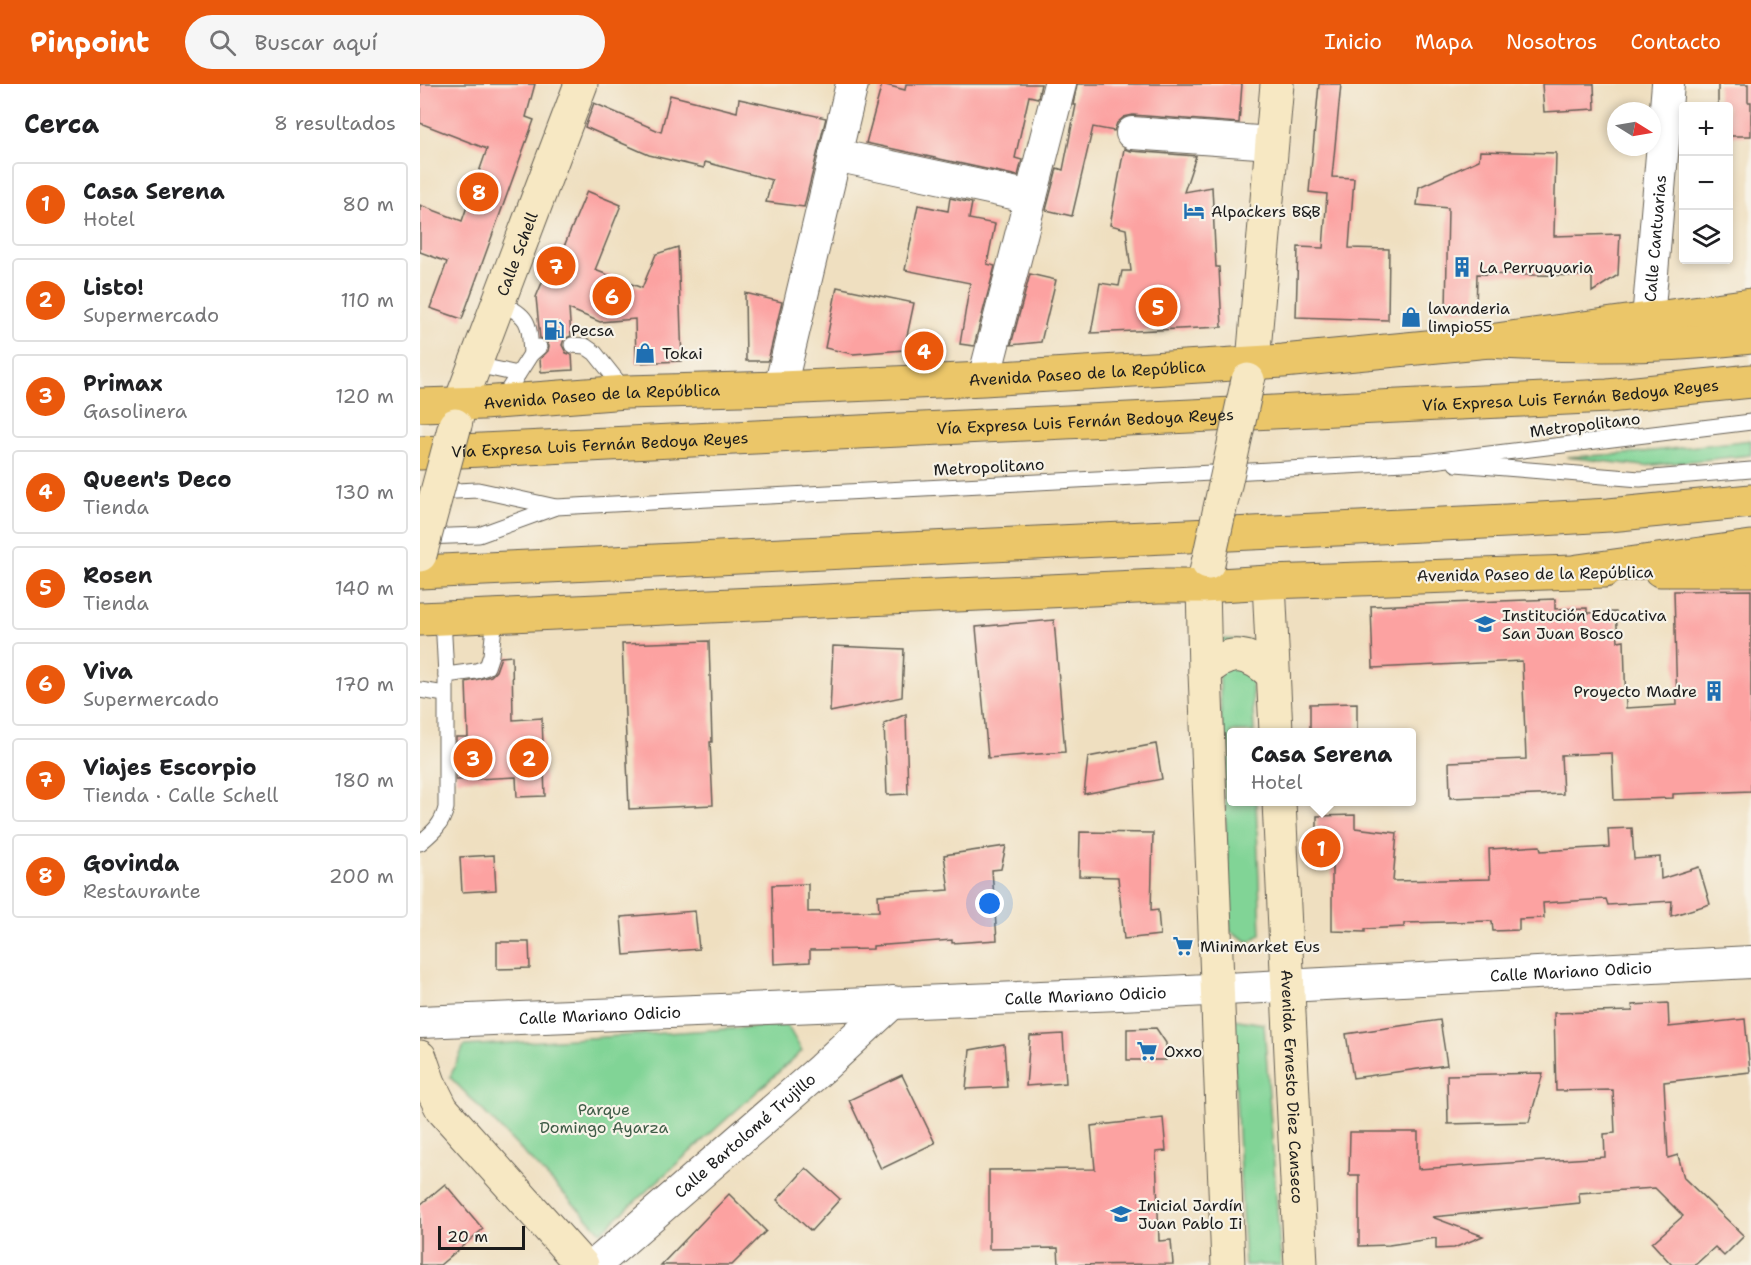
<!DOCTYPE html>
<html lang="es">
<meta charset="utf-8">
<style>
:root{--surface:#fff;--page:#f6f6f6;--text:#202124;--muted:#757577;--line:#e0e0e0;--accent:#ea580c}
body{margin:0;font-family:"Shantell Sans",sans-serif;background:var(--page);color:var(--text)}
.controls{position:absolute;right:18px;top:18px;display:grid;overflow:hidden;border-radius:6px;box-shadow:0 3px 9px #0003}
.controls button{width:54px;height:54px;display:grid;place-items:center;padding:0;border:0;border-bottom:2px solid var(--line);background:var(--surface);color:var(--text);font:30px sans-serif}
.compass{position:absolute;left:1187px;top:18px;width:54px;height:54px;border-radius:50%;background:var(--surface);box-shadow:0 3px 9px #0003;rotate:101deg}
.scale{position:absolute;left:18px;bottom:15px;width:87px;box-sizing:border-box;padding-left:6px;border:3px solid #1c1c1c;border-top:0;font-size:16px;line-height:21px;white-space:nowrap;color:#1c1c1c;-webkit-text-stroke:4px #f7f3e8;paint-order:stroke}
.you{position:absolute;left:570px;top:820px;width:21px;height:21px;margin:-15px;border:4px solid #fff;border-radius:50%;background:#1a73e8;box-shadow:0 0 0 9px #1a73e833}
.badge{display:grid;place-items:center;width:39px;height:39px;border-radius:50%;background:var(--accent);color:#fff;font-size:20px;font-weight:700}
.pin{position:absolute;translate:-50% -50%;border:3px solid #fff;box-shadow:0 2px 6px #0006}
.popup{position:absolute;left:807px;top:644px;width:189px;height:78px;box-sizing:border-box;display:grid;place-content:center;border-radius:6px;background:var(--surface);filter:drop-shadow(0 2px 4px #0005);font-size:20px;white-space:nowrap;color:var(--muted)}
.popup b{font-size:22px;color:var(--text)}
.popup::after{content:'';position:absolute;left:50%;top:100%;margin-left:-12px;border:12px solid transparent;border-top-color:var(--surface)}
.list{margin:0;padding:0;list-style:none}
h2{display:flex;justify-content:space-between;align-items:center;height:78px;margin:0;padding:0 24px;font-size:26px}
h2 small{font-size:20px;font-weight:400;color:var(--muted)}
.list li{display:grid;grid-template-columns:39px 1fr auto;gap:18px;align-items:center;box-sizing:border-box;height:84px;margin:0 12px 12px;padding:0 12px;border:2px solid var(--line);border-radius:6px}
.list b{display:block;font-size:22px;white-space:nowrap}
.list p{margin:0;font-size:20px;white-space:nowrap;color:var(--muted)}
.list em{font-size:20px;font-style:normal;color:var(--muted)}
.icon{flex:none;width:33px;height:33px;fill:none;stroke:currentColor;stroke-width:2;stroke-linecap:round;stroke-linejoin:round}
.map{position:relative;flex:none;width:1331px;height:1181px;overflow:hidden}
header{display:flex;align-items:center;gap:36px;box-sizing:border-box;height:84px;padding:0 30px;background:var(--accent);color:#fff}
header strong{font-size:28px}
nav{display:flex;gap:33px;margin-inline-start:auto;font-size:21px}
.search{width:420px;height:54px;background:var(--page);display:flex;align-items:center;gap:15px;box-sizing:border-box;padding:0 21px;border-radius:33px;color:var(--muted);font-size:22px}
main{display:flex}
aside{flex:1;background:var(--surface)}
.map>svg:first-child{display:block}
.green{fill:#81d496;stroke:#4e7859;stroke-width:1.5}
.building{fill:#fca2a1}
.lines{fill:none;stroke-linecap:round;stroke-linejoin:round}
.lane-casing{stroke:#666055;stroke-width:17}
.street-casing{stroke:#666055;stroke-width:34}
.secondary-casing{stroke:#666055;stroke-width:35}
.primary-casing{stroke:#666055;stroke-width:35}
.highway-casing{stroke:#666055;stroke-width:35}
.lane{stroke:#fff;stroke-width:15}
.street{stroke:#fff;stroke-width:32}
.secondary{stroke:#f7e8c3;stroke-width:33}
.primary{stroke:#ebc669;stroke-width:33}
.highway{stroke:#ebc669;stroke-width:33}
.secondary-bridge-casing{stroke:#666055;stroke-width:35;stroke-linecap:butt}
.secondary-bridge{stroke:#f7e8c3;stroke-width:33}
.labels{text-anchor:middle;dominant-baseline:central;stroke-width:4.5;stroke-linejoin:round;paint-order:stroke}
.poi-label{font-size:16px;fill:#1c1c1c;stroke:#f7f3e8;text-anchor:start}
.street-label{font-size:16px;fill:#1c1c1c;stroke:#f7f3e8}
.park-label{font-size:16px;fill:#3f5c47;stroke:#f7f3e8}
</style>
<header>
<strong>Pinpoint</strong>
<div class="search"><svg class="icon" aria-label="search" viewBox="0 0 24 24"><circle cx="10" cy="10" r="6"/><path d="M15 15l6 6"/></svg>Buscar aquí</div>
<nav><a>Inicio</a><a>Mapa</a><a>Nosotros</a><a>Contacto</a></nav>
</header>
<main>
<aside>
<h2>Cerca<small>8 resultados</small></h2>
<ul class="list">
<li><span class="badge">1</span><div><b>Casa Serena</b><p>Hotel</p></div><em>80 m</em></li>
<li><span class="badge">2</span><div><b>Listo!</b><p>Supermercado</p></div><em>110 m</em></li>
<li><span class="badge">3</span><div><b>Primax</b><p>Gasolinera</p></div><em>120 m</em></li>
<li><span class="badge">4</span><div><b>Queen's Deco</b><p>Tienda</p></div><em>130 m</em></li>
<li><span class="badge">5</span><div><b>Rosen</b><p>Tienda</p></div><em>140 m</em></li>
<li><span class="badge">6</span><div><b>Viva</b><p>Supermercado</p></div><em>170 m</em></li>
<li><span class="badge">7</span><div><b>Viajes Escorpio</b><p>Tienda · Calle Schell</p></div><em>180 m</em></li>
<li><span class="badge">8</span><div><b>Govinda</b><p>Restaurante</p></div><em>200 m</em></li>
</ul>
</aside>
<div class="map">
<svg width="1331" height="1181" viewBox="0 0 1331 1181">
<rect width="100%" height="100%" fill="#f7f3e8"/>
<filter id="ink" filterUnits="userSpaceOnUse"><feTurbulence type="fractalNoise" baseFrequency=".0167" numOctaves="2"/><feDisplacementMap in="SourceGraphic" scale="12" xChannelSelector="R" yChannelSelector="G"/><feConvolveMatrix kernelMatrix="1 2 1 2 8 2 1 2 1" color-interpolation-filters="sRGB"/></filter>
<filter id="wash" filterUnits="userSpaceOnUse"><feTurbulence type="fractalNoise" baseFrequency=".008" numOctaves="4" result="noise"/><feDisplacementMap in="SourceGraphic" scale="24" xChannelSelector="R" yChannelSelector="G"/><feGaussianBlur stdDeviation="1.35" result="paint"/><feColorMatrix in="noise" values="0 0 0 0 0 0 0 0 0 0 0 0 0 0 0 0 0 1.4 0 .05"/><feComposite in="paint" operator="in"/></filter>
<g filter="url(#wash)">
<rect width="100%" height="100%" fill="#efdfc0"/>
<g class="green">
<polygon points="1331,356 1331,371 1224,382 1147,373 1205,370"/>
<polygon points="798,555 830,556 834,648 811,648 811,718 836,718 841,850 829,858 810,847"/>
<polygon points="812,935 844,940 861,1181 825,1181"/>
<polygon points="367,941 382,967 181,1148 30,993 44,962"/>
</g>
<g id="blocks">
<g class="building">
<polygon points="0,0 115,0 106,33 114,36 42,235 10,224 27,178 0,168 0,121 42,137 67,65 0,39"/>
<polygon points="462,0 485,6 486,0 621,0 618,14 609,12 595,74 602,76 598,92 446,59"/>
<polygon points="657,0 822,0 819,39 713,31 704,33 697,39 694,47 673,43 652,132 626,126 637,84 643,86 656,21 653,21"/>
<polygon points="899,0 921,0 912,93 934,94 929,164 969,165 968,236 876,233 878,163 903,164 907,110 889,108"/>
<polygon points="1122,0 1174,0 1175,25 1124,28"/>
<polygon points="1298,0 1328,0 1328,18 1331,18 1331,52 1308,52 1308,22 1298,22"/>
<polygon points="250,11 317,28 319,15 406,34 384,123 346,118 352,96 285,78 284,84 229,71 165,43 174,19 241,48"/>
<polygon points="704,65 711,67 776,72 764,108 792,103 796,183 799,183 802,243 671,249 680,199 699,202 702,187 711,187 706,145 690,141"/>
<polygon points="1060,67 1136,69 1134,152 1200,150 1198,191 1172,208 1172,192 1057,190 1056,227 1026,226 1028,124 997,121 999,103 1059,76"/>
<polygon points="167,107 201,121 175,186 222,204 236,170 258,163 262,277 216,279 215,235 180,238 149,225 151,252 144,255 142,261 146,269 152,271 153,286 121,288 120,275 128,267 129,262 126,256 120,254 116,213 134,170 140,172"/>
<polygon points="530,114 552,119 549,135 575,140 567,180 575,182 554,262 540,260 550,199 485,186 498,121 528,127"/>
<polygon points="610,190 636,196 621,258 591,261"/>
<polygon points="417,203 494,219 484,266 433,270 405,264"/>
<polygon points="325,209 362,218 348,277 326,277"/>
<polygon points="1331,506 1331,707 1253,710 1253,714 1194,716 1192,669 1141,671 1143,710 1030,714 1029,678 1106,675 1102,577 953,584 951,522 1135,515 1135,525 1167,524 1167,529 1196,528 1198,557 1204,556 1206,624 1257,621 1254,507"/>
<polygon points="634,536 645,668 568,674 556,543"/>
<polygon points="289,557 292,658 290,658 293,721 209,725 202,560"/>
<polygon points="413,562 484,565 482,613 410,628"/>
<polygon points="92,572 93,636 122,634 125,712 97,713 96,693 36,696 36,653 48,653 46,598 71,592 76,587 81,573"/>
<polygon points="937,619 937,648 890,648 890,620"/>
<polygon points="486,630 488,710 467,711 464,640"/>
<polygon points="736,660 742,695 664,710 668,673"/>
<polygon points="935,731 935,744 977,749 973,797 1070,795 1069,765 1120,762 1121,767 1189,763 1188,745 1212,744 1214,775 1240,773 1241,795 1279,783 1290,820 1251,832 1252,817 1188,821 1186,815 1123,819 1124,834 1099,835 1099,846 1073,847 1072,837 984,839 984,843 945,845 945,848 912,847 912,778 897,778 897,732"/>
<polygon points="660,748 733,749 731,827 738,826 740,851 704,855 698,793 659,792"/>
<polygon points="586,762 581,785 572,786 577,856 532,859 532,856 453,862 453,865 390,866 390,878 354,880 352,801 388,800 388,828 459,827 458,811 529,806 524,771"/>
<polygon points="74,771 76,806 42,808 40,773"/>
<polygon points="275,827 279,865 204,871 201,833"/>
<polygon points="77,858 109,858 110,884 77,885"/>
<polygon points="1248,919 1249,943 1325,935 1330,988 1244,998 1248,1074 1258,1071 1264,1094 1324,1152 1304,1172 1295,1163 1275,1181 1252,1181 1232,1159 1263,1132 1235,1104 1159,1109 1160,1119 1012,1133 1063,1152 1034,1164 1016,1165 1016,1154 969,1161 939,1162 939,1091 929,1091 930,1048 998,1048 998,1085 1185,1073 1184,1050 1195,1049 1193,1006 1136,1007 1134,929 1213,927 1212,921"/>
<polygon points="1020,936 1027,981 933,994 926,950"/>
<polygon points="736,944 746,959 746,976 707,976 707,945"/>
<polygon points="643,950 646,999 606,1002 610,952"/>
<polygon points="584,960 587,1003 546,1005 550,966"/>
<polygon points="1123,989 1109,1038 1028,1040 1027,991"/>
<polygon points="482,991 515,1059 461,1085 429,1016"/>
<polygon points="743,1034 746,1067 736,1068 739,1157 751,1156 753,1180 639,1181 638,1164 569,1165 569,1086 675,1085 671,1042"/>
<polygon points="386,1084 420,1115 391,1147 357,1116"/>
<polygon points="25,1100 63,1145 20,1181 0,1181 0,1121"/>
<polygon points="309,1110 346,1147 312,1181 241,1181"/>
</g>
</g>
</g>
<g filter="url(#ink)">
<use href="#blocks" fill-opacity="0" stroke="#666055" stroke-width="1.5"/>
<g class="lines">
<g class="lane-casing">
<g id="lane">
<path d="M80 218C110 234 109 237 111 270"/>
<polyline points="152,261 165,262 175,269 206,308"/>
<polyline points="56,281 98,290"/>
<polyline points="81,317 111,270 119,263"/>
<polyline points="1036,380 1220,395 1331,386"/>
<polyline points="13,408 58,406 136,423 1004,378 1331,338"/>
<polyline points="3,453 59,451 136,423"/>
<polyline points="23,534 26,591"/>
<polyline points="0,606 25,610"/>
<path d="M0 759C13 748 22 741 26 724V591L56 587 67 583 71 571 75 532"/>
</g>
</g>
<g class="street-casing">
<g id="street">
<polyline points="712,49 852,59"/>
<polyline points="415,71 611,113"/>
<path id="s1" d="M1228 236 1248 0"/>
<polyline points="564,295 640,0"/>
<polyline points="360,304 432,0"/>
<path id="s2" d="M0 938 748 908 1331 878"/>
<path id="s3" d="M175 1181 401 985 473 918"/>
</g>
</g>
<g class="secondary-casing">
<g id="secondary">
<polyline points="828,296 833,278 857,0"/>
<path id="s4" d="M35 341 40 320 161 0"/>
<polyline points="788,479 783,502 785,588 808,1181"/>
<polyline points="849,498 856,648"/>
<path d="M785 588C809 564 830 568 853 591"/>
<path id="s5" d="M859 718 881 1181"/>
<polyline points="0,973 9,999 22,1025 162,1181"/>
</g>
</g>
<g class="primary-casing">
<g id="primary">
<path id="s6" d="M0 321 63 319 206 308 360 304 564 295 863 277 1069 257 1331 221"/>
<polyline points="1240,486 1331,486"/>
<polyline points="0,535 739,502 783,502 849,498 1185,487"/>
</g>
</g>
<g class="highway-casing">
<g id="highway">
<path d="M1069 257C1156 263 1244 263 1331 253"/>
<path id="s7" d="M0 369 1188 312 1331 297"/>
<polyline points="1158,487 1331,463"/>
<polyline points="0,488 1086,437 1189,431 1331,417"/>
</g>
</g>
<use href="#lane" class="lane"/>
<use href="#street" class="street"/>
<use href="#secondary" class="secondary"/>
<use href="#primary" class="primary"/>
<use href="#highway" class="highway"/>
<g class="secondary-bridge-casing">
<g id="secondary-bridge">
<polyline points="0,471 35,341"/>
<polyline points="788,479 828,296"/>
</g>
</g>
<use href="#secondary-bridge" class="secondary-bridge"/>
</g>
</g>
<defs>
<g id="hotel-bare" transform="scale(1.62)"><path d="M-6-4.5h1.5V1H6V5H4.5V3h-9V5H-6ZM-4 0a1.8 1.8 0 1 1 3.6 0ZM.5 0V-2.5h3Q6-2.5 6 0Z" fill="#1f6fb2" stroke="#f7f3e8" stroke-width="2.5" paint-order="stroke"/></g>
<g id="building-bare" transform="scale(1.62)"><path d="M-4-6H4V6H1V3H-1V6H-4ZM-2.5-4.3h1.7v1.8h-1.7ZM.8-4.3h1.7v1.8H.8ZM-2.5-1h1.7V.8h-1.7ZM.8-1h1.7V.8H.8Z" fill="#1f6fb2" stroke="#f7f3e8" stroke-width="2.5" paint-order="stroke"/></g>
<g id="shop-bare" transform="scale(1.62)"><path d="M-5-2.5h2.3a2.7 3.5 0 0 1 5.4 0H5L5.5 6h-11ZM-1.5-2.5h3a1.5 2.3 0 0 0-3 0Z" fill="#1f6fb2" stroke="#f7f3e8" stroke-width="2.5" paint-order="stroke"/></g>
<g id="fuel-bare" transform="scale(1.62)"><path d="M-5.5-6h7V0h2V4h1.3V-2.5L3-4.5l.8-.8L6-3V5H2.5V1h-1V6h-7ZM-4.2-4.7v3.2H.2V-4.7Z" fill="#1f6fb2" stroke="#f7f3e8" stroke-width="2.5" paint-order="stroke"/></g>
<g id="school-bare" transform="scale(1.62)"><path d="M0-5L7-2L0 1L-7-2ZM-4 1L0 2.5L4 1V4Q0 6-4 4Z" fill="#1f6fb2" stroke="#f7f3e8" stroke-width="2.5" paint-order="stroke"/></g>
<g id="supermarket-bare" transform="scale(1.62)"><path d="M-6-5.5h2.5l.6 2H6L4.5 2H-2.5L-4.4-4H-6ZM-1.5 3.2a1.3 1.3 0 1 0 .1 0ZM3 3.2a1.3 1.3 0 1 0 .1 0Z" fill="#1f6fb2" stroke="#f7f3e8" stroke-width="2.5" paint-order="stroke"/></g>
</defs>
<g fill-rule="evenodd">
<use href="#hotel-bare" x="774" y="127"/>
<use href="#building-bare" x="1042" y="183"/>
<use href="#shop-bare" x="991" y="233"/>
<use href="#fuel-bare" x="134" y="246"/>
<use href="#shop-bare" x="225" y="269"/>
<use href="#school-bare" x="1065" y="540"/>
<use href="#building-bare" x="1294" y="607"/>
<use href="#supermarket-bare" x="763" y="862"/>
<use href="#supermarket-bare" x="727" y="967"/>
<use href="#school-bare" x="701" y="1130"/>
</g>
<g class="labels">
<g class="poi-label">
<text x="791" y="127">Alpackers B&amp;B</text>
<text x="1059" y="183">La Perruquaria</text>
<text x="1008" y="224">lavanderia<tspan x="1008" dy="18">limpio55</tspan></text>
<text x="151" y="246">Pecsa</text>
<text x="242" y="269">Tokai</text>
<text x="1082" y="531">Institución Educativa<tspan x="1082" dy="18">San Juan Bosco</tspan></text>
<text x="1277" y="607" text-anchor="end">Proyecto Madre</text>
<text x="780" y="862">Minimarket Eus</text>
<text x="744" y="967">Oxxo</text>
<text x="718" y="1121">Inicial Jardín<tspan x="718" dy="18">Juan Pablo Ii</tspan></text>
</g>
<g class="street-label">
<text stroke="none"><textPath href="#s1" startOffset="82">Calle Cantuarias</textPath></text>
<text stroke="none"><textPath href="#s4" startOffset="182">Calle Schell</textPath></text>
<text stroke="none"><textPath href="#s6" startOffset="668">Avenida Paseo de la República</textPath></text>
<text stroke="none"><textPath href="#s7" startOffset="1152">Vía Expresa Luis Fernán Bedoya Reyes</textPath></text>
<text stroke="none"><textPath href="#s6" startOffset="182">Avenida Paseo de la República</textPath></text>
<text stroke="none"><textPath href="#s7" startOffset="666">Vía Expresa Luis Fernán Bedoya Reyes</textPath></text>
<text transform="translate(1165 341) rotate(-7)">Metropolitano</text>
<text stroke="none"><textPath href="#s7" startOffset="180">Vía Expresa Luis Fernán Bedoya Reyes</textPath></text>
<text transform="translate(569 383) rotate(-3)">Metropolitano</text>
<text transform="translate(1115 490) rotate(-1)">Avenida Paseo de la República</text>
<text stroke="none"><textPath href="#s2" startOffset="1152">Calle Mariano Odicio</textPath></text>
<text stroke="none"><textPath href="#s2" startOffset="666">Calle Mariano Odicio</textPath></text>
<text stroke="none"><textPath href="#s2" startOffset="180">Calle Mariano Odicio</textPath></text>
<text stroke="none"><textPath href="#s5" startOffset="285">Avenida Ernesto Diez Canseco</textPath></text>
<text stroke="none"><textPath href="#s3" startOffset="198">Calle Bartolomé Trujillo</textPath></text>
</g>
<g class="park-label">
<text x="184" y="1025">Parque<tspan x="184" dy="18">Domingo Ayarza</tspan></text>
</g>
</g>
</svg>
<div class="controls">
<button>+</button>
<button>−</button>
<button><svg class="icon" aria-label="layers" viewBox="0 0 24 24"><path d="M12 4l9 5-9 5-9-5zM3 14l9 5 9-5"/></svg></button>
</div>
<svg class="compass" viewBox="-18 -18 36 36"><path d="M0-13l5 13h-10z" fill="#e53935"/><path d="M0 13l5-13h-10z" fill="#757577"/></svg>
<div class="scale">20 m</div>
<div class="you"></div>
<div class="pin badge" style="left:901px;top:764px">1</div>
<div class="popup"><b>Casa Serena</b>Hotel</div>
<div class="pin badge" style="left:109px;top:674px">2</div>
<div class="pin badge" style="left:53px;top:674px">3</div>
<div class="pin badge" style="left:504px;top:267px">4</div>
<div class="pin badge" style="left:738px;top:223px">5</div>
<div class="pin badge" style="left:192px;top:212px">6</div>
<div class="pin badge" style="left:136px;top:182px">7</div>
<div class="pin badge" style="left:59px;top:108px">8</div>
</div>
</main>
